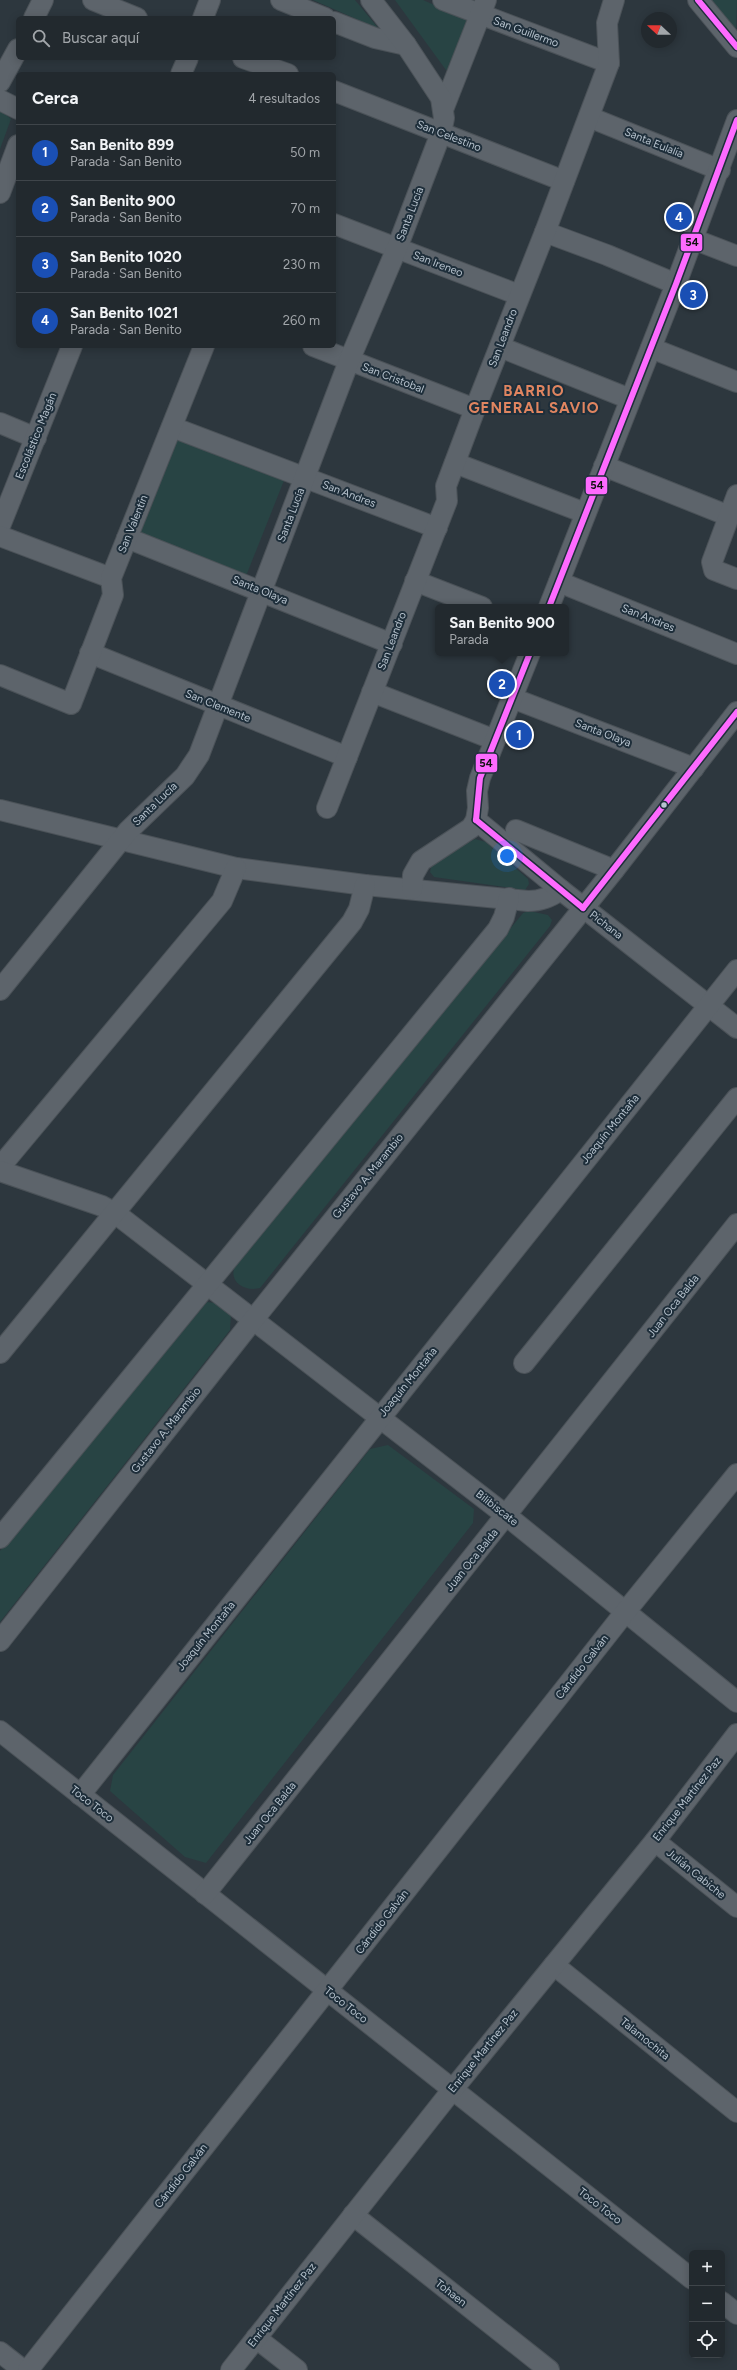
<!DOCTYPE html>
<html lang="es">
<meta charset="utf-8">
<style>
:root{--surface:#22292e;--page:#2e353a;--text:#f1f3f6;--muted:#a2a6aa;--line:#3f454a;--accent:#87929c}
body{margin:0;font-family:Figtree,sans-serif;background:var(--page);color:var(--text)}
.controls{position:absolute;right:12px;bottom:12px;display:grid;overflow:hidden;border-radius:6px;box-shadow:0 2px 10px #0003}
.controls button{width:36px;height:36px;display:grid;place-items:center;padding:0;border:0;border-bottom:1px solid var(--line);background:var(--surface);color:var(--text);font:20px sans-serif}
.compass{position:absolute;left:641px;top:12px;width:36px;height:36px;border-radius:50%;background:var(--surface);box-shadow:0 2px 10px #0003;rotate:292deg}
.you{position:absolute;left:507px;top:856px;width:14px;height:14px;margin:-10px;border:3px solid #fff;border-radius:50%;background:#1a73e8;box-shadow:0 0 0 6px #1a73e833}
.badge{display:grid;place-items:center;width:26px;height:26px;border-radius:50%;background:var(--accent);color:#fff;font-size:13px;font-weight:700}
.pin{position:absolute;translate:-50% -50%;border:2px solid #fff;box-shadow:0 1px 4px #0006}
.popup{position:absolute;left:435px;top:604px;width:134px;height:52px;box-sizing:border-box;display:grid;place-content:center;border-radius:6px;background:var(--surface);filter:drop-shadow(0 1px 3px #0005);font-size:13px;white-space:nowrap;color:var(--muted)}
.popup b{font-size:15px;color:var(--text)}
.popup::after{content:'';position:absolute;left:50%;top:100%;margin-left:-8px;border:8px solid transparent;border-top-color:var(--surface)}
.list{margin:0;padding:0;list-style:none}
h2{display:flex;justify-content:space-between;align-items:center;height:52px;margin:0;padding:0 16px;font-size:17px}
h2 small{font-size:13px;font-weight:400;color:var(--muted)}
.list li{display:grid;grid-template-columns:26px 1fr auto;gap:12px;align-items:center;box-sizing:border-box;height:56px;padding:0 16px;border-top:1px solid var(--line)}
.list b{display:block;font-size:15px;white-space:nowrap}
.list p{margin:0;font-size:13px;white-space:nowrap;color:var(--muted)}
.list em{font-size:13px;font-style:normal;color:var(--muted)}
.icon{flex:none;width:22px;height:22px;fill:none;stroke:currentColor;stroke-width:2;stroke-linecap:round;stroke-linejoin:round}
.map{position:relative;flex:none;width:737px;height:2370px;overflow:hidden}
.search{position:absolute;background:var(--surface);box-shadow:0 2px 10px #0003;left:16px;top:16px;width:320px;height:44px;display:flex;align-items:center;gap:10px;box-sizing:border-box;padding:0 14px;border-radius:6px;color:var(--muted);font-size:15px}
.panel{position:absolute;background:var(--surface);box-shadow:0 2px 10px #0003;left:16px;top:72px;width:320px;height:276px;border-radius:6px}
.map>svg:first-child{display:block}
.green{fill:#284444}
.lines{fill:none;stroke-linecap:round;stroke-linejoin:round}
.minor-casing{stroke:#4b5258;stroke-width:22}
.minor{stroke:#5d646b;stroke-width:20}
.bus-1-casing{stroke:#1e2e3a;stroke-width:9}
.bus-1{stroke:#fe6aff;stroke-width:6}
.bus-dot{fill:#b7c3ce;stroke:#1e2e3a;stroke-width:1.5}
.labels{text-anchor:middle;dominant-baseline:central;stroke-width:4;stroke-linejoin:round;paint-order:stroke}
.street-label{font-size:11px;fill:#b7c3ce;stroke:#1e2e3a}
.district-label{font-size:15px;font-weight:bold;letter-spacing:1px;fill:#e08560;stroke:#1e2e3a}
.line-badge{stroke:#1e2e3a;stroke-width:1.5}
.pale-badge-label{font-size:11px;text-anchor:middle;font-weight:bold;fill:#111}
</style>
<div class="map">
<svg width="737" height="2370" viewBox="0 0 737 2370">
<rect width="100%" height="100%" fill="#2d373e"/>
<g class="green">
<polygon points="313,0 355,0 379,29"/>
<polygon points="395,0 423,0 473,22 451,70 446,70"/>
<polygon points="712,0 737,0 736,30 711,0"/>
<polygon points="0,109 11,119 0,149"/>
<polygon points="179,436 285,478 246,576 140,534"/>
<polygon points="475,839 486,842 528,879 529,884 525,890 434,877 430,872 432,863"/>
<path d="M529 911 548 915 552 920 550 926 260 1288C245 1292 228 1282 235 1266L523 913Z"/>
<polygon points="207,1302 215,1303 231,1315 230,1330 0,1622 0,1551"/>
<polygon points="388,1445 474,1509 473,1523 206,1863 185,1857 110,1791 113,1775 370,1449"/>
</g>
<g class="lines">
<g class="minor-casing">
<g id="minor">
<polyline points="93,0 137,18"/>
<polyline points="281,0 325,18"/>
<polyline points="443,0 609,63"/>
<polyline points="698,0 737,47"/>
<polyline points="34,18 43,0"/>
<polyline points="203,18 210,0"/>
<polyline points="334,22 375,38 406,45"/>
<polyline points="243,58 288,74"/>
<polyline points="181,74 188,58"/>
<polyline points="0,82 18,49"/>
<polyline points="334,91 564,181"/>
<polyline points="0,100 18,109"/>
<polyline points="444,107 486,0"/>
<polyline points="589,117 720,170"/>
<polyline points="0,193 18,145"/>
<polyline points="334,224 519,295"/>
<polyline points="545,232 607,255 676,284"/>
<polyline points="693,239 737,256"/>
<polyline points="313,346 475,409"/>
<polyline points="500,347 630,399"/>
<polyline points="651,348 737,382"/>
<polyline points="0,423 36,438"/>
<polyline points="172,427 437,528"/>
<polyline points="455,463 585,513"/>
<polyline points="604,466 729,516"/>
<polyline points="737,495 712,562 714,570 737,579"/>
<polyline points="0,526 72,346"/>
<polyline points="0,536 111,578"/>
<polyline points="127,538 392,644"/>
<polyline points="415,581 482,607"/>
<polyline points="559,582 737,654"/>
<polyline points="549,607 676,284 737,120"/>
<polyline points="90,653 347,757"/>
<polyline points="0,675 71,704 113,595 111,578 204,346"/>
<polyline points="372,692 495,740"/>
<polyline points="512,698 694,768"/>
<polyline points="327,808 447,501 446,486 475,409 545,232 609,63 607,23 614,0"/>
<path d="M0 810 236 868 365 885 528 901C541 901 550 897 561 890"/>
<polyline points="476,820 561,890 737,1028"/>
<polyline points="516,830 614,870"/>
<polyline points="412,889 413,875 421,861 471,828 476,820 478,808 477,791 480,778 530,653"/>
<polyline points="0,990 128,831 185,776 199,755 349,361 397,248 441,133 444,118 441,98 406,45 371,0"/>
<polyline points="0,1167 222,901 236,868"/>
<polyline points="0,1171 102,1206 115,1213 507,1516 737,1702"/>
<polyline points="0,1353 352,922 359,909 365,885"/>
<polyline points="524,1363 737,1098"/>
<polyline points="0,1538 498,929 504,917 509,898"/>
<polyline points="0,1641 253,1320 614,870 737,712"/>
<polyline points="0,1731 692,2279"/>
<polyline points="80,1795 737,970"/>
<polyline points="655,1841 737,1907"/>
<polyline points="205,1894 737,1224"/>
<polyline points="554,1965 737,2112"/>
<polyline points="353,2215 549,2370"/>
<polyline points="722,2302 737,2314"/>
<polyline points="256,2338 297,2370"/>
<polyline points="0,2352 23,2370"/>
<polyline points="28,2370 626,1611 737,1474"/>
<polyline points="231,2370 453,2089 655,1841 737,1734"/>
</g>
</g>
<use href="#minor" class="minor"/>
<g class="bus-1-casing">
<g id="bus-1">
<polyline points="698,0 737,47"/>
<polyline points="549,607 676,284 737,120"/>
<polyline points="476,820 480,778 530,653"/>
<polyline points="476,820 583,908"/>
<polyline points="583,908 737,712"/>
</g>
</g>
<use href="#bus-1" class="bus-1"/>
</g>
<circle class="bus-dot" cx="664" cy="805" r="3.5"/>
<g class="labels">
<g class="street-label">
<text transform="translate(526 32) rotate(20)">San Guillermo</text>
<text transform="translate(449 136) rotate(21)">San Celestino</text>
<text transform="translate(654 143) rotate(22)">Santa Eulalia</text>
<text transform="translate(410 214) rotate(-69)">Santa Lucía</text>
<text transform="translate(438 264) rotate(21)">San Ireneo</text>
<text transform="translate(503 338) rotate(-69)">San Leandro</text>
<text transform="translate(393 378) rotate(21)">San Cristobal</text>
<text transform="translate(36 436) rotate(-68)">Escolástico Magán</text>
<text transform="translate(349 494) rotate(21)">San Andres</text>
<text transform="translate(291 515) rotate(-69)">Santa Lucía</text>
<text transform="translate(133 524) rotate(-68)">San Valentín</text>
<text transform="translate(260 590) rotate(22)">Santa Olaya</text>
<text transform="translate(648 618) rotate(22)">San Andres</text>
<text transform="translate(392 641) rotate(-69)">San Leandro</text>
<text transform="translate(218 706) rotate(22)">San Clemente</text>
<text transform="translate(603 733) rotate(21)">Santa Olaya</text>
<text transform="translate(155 804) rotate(-44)">Santa Lucía</text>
<text transform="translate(606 925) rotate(38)">Pichana</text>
<text transform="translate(610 1129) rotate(-51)">Joaquín Montaña</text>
<text transform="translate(368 1176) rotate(-51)">Gustavo A. Marambio</text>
<text transform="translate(673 1306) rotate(-52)">Juan Oca Balda</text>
<text transform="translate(408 1382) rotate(-51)">Joaquín Montaña</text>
<text transform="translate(166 1430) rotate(-52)">Gustavo A. Marambio</text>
<text transform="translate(497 1508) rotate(38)">Bilibiscate</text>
<text transform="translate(472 1560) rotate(-51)">Juan Oca Balda</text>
<text transform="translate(206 1636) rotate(-51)">Joaquín Montaña</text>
<text transform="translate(582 1667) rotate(-52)">Cándido Galván</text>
<text transform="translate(687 1799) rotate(-52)">Enrique Martínez Paz</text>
<text transform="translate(92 1804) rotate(38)">Toco Toco</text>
<text transform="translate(270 1813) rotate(-51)">Juan Oca Balda</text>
<text transform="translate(696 1874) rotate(39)">Julián Cabiche</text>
<text transform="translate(382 1922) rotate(-52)">Cándido Galván</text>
<text transform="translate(346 2005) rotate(38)">Toco Toco</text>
<text transform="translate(645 2039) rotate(39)">Talamochita</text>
<text transform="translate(483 2051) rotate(-51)">Enrique Martínez Paz</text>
<text transform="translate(181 2176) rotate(-52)">Cándido Galván</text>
<text transform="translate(600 2206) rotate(38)">Toco Toco</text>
<text transform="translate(451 2293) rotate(38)">Tohaen</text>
<text transform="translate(282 2305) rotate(-52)">Enrique Martínez Paz</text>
</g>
<g class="district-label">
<text x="534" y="391">BARRIO<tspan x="534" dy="17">GENERAL SAVIO</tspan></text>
</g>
</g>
<g class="line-badge">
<rect x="680" y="233" width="23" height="19" rx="4" fill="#fe6aff"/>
<rect x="585" y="476" width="23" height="19" rx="4" fill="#fe6aff"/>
<rect x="475" y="753" width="23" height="20" rx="4" fill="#fe6aff"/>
</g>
<g class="pale-badge-label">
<text x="692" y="246">54</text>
<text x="597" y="489">54</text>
<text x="486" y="767">54</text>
</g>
</svg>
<div class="controls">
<button>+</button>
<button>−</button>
<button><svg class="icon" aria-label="locate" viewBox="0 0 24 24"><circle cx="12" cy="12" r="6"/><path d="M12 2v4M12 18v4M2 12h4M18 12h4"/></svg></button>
</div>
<svg class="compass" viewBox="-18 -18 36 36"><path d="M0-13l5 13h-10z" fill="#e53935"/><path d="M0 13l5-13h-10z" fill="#a2a6aa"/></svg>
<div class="you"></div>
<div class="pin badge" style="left:519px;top:735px;background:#1a4fb4">1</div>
<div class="pin badge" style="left:502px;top:684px;background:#1a4fb4">2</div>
<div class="popup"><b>San Benito 900</b>Parada</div>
<div class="pin badge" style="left:693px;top:295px;background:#1a4fb4">3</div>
<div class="pin badge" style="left:679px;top:217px;background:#1a4fb4">4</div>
<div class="search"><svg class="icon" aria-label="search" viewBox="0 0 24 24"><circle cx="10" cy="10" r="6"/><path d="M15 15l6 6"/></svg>Buscar aquí</div>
<section class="panel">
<h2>Cerca<small>4 resultados</small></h2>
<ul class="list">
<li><span class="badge" style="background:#1a4fb4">1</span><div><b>San Benito 899</b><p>Parada · San Benito</p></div><em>50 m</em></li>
<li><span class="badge" style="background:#1a4fb4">2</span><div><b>San Benito 900</b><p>Parada · San Benito</p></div><em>70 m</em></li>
<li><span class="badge" style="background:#1a4fb4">3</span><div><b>San Benito 1020</b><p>Parada · San Benito</p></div><em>230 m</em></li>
<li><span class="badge" style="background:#1a4fb4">4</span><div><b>San Benito 1021</b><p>Parada · San Benito</p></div><em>260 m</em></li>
</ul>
</section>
</div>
